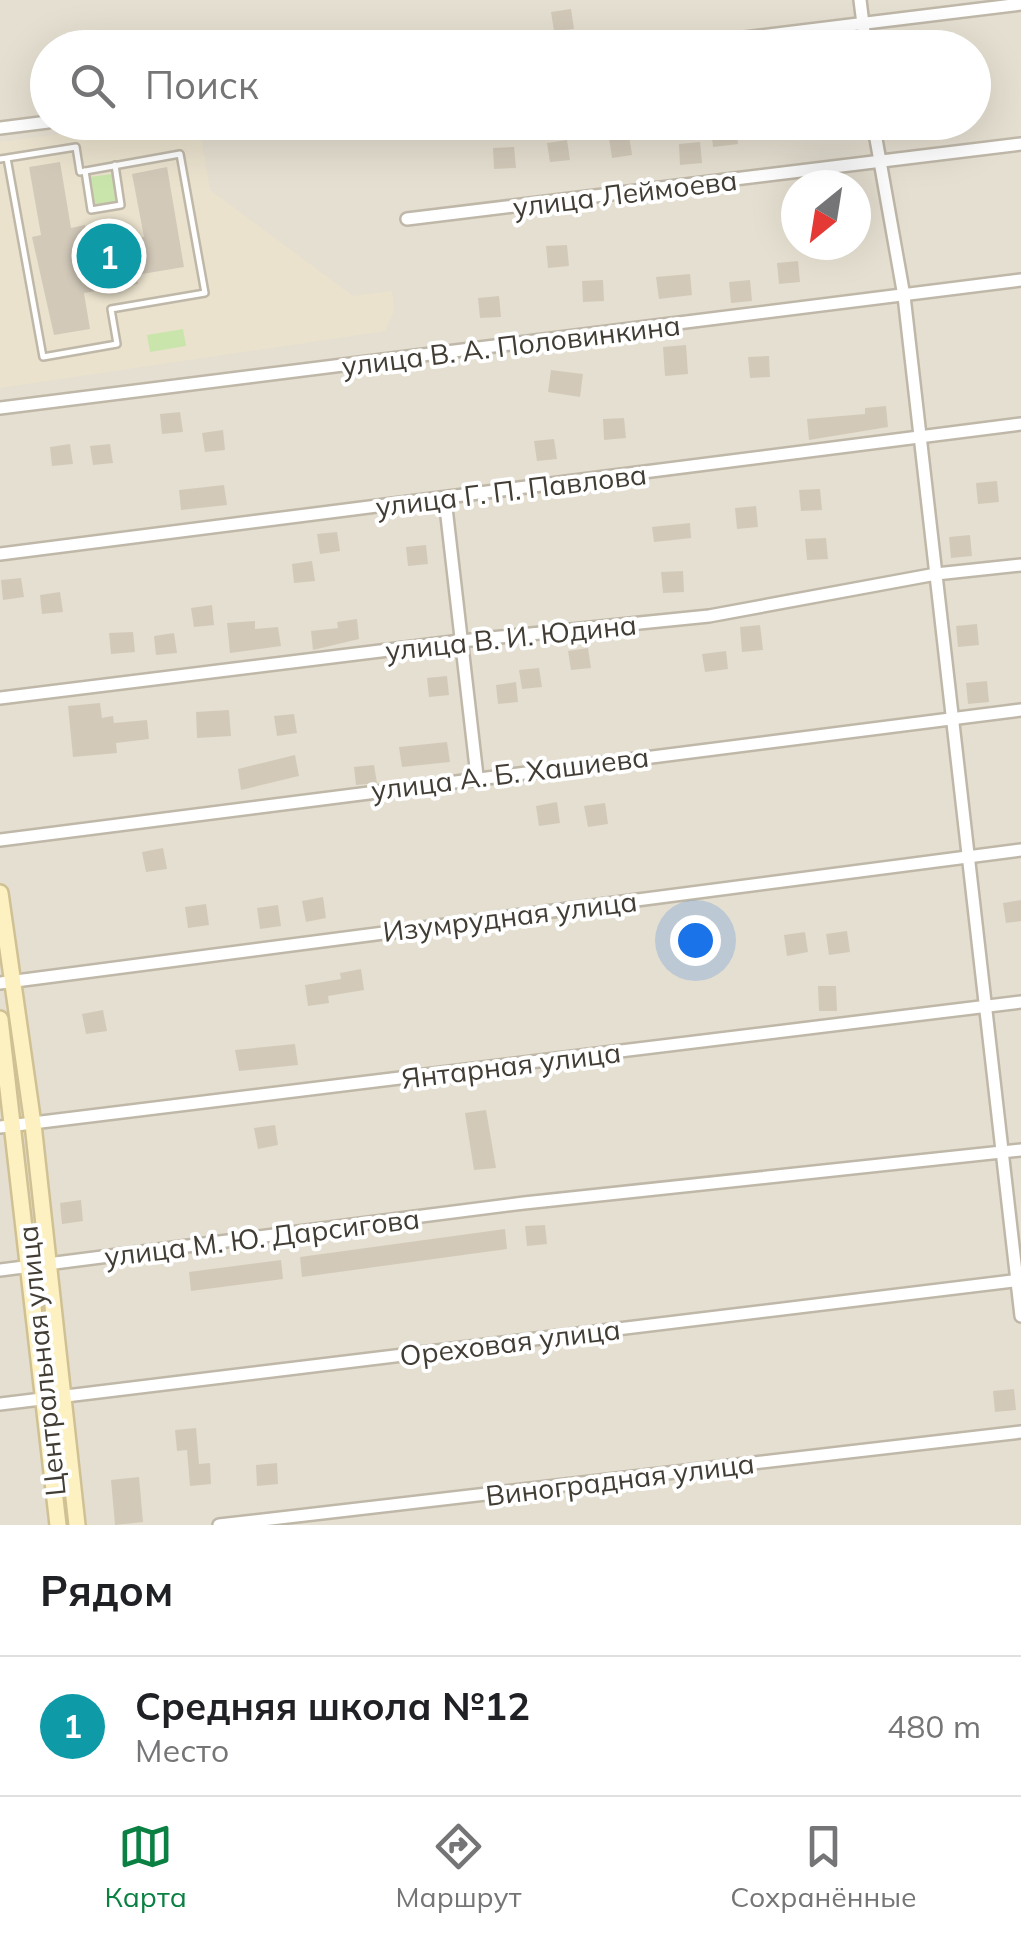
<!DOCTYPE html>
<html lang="ru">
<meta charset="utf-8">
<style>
:root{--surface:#fff;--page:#f6f6f6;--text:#202124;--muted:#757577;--line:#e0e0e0;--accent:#0b8043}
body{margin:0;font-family:Mulish,sans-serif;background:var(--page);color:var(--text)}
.compass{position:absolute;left:781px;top:170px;width:90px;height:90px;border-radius:50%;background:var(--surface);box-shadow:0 10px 40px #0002;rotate:210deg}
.you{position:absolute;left:695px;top:940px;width:35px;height:35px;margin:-25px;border:8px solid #fff;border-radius:50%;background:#1a73e8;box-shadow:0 0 0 15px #1a73e833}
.badge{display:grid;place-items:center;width:65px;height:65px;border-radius:50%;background:var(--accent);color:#fff;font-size:32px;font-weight:700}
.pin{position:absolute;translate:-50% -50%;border:5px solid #fff;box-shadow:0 2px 10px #0006}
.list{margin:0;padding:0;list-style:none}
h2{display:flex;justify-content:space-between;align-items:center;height:130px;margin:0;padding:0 40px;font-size:42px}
h2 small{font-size:32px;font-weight:400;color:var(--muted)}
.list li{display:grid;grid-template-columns:65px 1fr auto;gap:30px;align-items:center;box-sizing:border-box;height:140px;padding:0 40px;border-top:2px solid var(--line)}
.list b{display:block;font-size:38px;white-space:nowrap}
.list p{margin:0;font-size:32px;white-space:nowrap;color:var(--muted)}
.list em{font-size:32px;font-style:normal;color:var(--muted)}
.icon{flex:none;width:55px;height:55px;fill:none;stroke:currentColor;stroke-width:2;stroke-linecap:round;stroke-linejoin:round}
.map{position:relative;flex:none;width:1021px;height:1525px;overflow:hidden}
.search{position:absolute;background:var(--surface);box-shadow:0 10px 40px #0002;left:30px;right:30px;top:30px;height:110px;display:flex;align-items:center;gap:25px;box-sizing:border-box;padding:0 35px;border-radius:55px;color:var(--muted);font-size:38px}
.sheet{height:270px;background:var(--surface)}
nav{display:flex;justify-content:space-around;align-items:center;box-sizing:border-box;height:140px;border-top:2px solid var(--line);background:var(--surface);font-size:28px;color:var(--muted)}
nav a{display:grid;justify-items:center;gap:5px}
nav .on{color:var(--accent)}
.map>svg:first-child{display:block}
.residential{fill:#e5dfd1;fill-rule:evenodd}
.education{fill:#eae2cd}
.green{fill:#cae5ac}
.building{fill:#d2c9b9}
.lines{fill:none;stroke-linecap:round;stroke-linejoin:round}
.lane-casing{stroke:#bfb8a9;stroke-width:10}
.street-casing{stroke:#bfb8a9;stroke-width:16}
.secondary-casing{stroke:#d0c194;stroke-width:20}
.lane{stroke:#fff;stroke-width:5}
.street{stroke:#fff;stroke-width:11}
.secondary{stroke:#fdf0c1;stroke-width:15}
.labels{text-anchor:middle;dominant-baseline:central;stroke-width:8;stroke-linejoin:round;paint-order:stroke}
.street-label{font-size:28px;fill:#423d34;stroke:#fff}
</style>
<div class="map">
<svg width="1021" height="1525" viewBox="0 0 1021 1525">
<rect width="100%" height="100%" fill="#f1ede3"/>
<path class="residential" d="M0 0H1021V1525H0ZM48 48H974V122H48ZM796 185H856V245H796Z"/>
<polygon class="education" points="145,123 199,123 210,190 353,296 392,291 394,311 385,331 0,388 0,142"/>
<g class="green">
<polygon points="112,174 117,202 94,205 89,177"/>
<polygon points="183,329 186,346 150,352 147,335"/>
</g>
<g class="building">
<polygon points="571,9 574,29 554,31 551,12"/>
<polygon points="736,124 738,144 713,147 711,127"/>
<polygon points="629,136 632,155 612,158 609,138"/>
<polygon points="567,140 570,160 550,162 547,143"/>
<polygon points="700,142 702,163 680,165 679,144"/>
<polygon points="514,147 516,168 494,169 493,148"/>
<polygon points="60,162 71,228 85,225 89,246 144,237 132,174 167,167 184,267 136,275 138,284 84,293 90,329 54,335 32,237 41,235 29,167"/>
<polygon points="567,245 569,266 548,268 546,246"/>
<polygon points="798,261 800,282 779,284 777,263"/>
<polygon points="690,274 692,295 659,299 656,277"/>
<polygon points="603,280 604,301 583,302 582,281"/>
<polygon points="750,280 752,301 731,303 729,282"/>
<polygon points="499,296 501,317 480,318 478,298"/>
<polygon points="686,345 688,374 665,376 663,347"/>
<polygon points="769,356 770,377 750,378 748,357"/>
<polygon points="551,370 583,374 580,397 548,392"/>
<polygon points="886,406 888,427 809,440 807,419 865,414 865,408"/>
<polygon points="180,412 183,432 162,434 160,414"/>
<polygon points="624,418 626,438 604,440 603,419"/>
<polygon points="223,430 225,450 205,452 202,433"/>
<polygon points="554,439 557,459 537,461 534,441"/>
<polygon points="70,444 73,464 52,466 50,447"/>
<polygon points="110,444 113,463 93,465 90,446"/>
<polygon points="997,481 999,502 978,504 976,483"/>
<polygon points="224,485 227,505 181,510 179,490"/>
<polygon points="820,489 822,510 801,511 799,490"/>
<polygon points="756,506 758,527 737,529 735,508"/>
<polygon points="690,523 691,538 654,542 652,527"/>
<polygon points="337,532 340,551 320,554 317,534"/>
<polygon points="970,535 972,556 951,558 949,537"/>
<polygon points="826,538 828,559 807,560 805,539"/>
<polygon points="426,545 428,564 408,566 406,547"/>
<polygon points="312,561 315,581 294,583 292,564"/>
<polygon points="683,571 684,592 663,593 661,572"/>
<polygon points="21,578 24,597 3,600 1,580"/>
<polygon points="60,592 63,612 42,614 40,595"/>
<polygon points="212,605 214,625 194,627 191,608"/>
<polygon points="357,619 359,639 313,650 311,631 338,628 337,622"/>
<polygon points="255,621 255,629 278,627 281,646 230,653 227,623"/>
<polygon points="977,624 979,645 958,647 956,626"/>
<polygon points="760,625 763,650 742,652 740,627"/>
<polygon points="133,632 135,652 111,654 109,633"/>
<polygon points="174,633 177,653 156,655 154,636"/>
<polygon points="588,648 591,668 571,670 568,651"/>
<polygon points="726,651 728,669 705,672 702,654"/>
<polygon points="539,668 542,687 522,689 519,670"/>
<polygon points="447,676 449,695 429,697 427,678"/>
<polygon points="987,681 989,702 968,704 966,683"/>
<polygon points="516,682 518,702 498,704 496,685"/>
<polygon points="100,703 102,718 113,716 114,723 147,720 149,739 116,743 117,753 73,757 68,706"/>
<polygon points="229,710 231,736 197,738 196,712"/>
<polygon points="294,714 297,733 277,736 274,716"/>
<polygon points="447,742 450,762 402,767 399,747"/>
<polygon points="295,755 299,776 241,790 238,769"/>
<polygon points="374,765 377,783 356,785 354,767"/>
<polygon points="557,802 560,823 539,826 536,806"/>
<polygon points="605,803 608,824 588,827 584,806"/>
<polygon points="163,848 167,869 146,872 142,852"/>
<polygon points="323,897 326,918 306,922 302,901"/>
<polygon points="1021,900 1021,921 1006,923 1003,903"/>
<polygon points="206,904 209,925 188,928 185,907"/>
<polygon points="278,905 281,926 260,929 257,908"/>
<polygon points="847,931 850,952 829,955 826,934"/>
<polygon points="805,932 808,952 787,956 784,935"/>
<polygon points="361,969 364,990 328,996 329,1003 308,1006 305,985 341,979 340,973"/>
<polygon points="818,986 836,986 837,1011 819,1011"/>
<polygon points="103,1010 107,1031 86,1034 82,1014"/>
<polygon points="295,1044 298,1065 239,1071 235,1050"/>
<polygon points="486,1110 496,1168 474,1170 465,1113"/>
<polygon points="275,1125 278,1145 258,1149 254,1128"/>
<polygon points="81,1200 83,1221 62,1224 60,1203"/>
<polygon points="545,1225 547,1244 527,1246 525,1226"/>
<polygon points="505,1229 507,1249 302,1277 300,1257"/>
<polygon points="281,1260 283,1279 191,1291 189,1272"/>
<polygon points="1014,1389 1016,1410 995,1412 993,1391"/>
<polygon points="196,1428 199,1464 210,1463 211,1484 190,1486 187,1450 177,1451 175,1430"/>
<polygon points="277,1463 278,1484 257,1486 256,1465"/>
<polygon points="139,1477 143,1522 115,1525 111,1480"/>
</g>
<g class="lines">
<g class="lane-casing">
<g id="lane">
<polyline points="0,159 7,158 76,147 80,172 180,154 205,293 111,309 117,344 43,357 7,158"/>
<polyline points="85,171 91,210 121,205 115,165"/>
</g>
</g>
<g class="street-casing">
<g id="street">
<polyline points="860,0 866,48"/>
<polyline points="662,48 1021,4"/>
<polyline points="873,122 904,296 1021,1316"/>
<polyline points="0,128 48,122"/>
<polyline points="407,219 1021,144"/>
<polyline points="0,408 1021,280"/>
<polyline points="445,499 477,776"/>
<polyline points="0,554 1021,424"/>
<polyline points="0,698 461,641 709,616 936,574 1021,565"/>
<polyline points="0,840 1021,710"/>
<polyline points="0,983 1021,850"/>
<polyline points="0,1127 1021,1002"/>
<polyline points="0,1270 524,1203 1021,1150"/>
<polyline points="0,1404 1021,1280"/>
<polyline points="219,1525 1021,1432"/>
</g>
</g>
<g class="secondary-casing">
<g id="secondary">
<polyline points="0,893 33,1124 77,1525"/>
<polyline points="0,1019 58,1525"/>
</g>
</g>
<use href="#lane" class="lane"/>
<use href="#street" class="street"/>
<use href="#secondary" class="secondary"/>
</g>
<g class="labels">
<g class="street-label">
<text transform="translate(625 193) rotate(-7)">улица Леймоева</text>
<text transform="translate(511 345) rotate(-7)">улица В. А. Половинкина</text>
<text transform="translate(511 490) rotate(-7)">улица Г. П. Павлова</text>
<text transform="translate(511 637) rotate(-6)">улица В. И. Юдина</text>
<text transform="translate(510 773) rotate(-7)">улица А. Б. Хашиева</text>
<text transform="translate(510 916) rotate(-7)">Изумрудная улица</text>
<text transform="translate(511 1065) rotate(-7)">Янтарная улица</text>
<text transform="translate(262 1237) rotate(-7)">улица М. Ю. Дарсигова</text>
<text transform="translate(510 1342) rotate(-7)">Ореховая улица</text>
<text transform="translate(41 1361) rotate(-96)">Центральная улица</text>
<text transform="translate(620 1479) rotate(-7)">Виноградная улица</text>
</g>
</g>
</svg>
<svg class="compass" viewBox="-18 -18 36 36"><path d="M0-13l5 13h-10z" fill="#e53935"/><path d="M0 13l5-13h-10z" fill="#757577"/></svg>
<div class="you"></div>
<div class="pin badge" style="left:109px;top:256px;background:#0f9aa8">1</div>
<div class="search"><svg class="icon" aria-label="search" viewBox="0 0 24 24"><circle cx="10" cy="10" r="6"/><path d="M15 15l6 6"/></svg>Поиск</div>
</div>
<section class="sheet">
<h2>Рядом<small></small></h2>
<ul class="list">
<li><span class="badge" style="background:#0f9aa8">1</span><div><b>Средняя школа №12</b><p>Место</p></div><em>480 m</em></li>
</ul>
</section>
<nav>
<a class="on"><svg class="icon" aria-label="map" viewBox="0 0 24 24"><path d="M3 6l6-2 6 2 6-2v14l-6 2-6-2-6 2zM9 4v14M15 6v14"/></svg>Карта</a>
<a><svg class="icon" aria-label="directions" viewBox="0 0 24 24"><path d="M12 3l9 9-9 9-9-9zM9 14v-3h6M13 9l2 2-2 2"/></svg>Маршрут</a>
<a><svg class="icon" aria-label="saved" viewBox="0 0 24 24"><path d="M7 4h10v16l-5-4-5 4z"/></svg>Сохранённые</a>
</nav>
